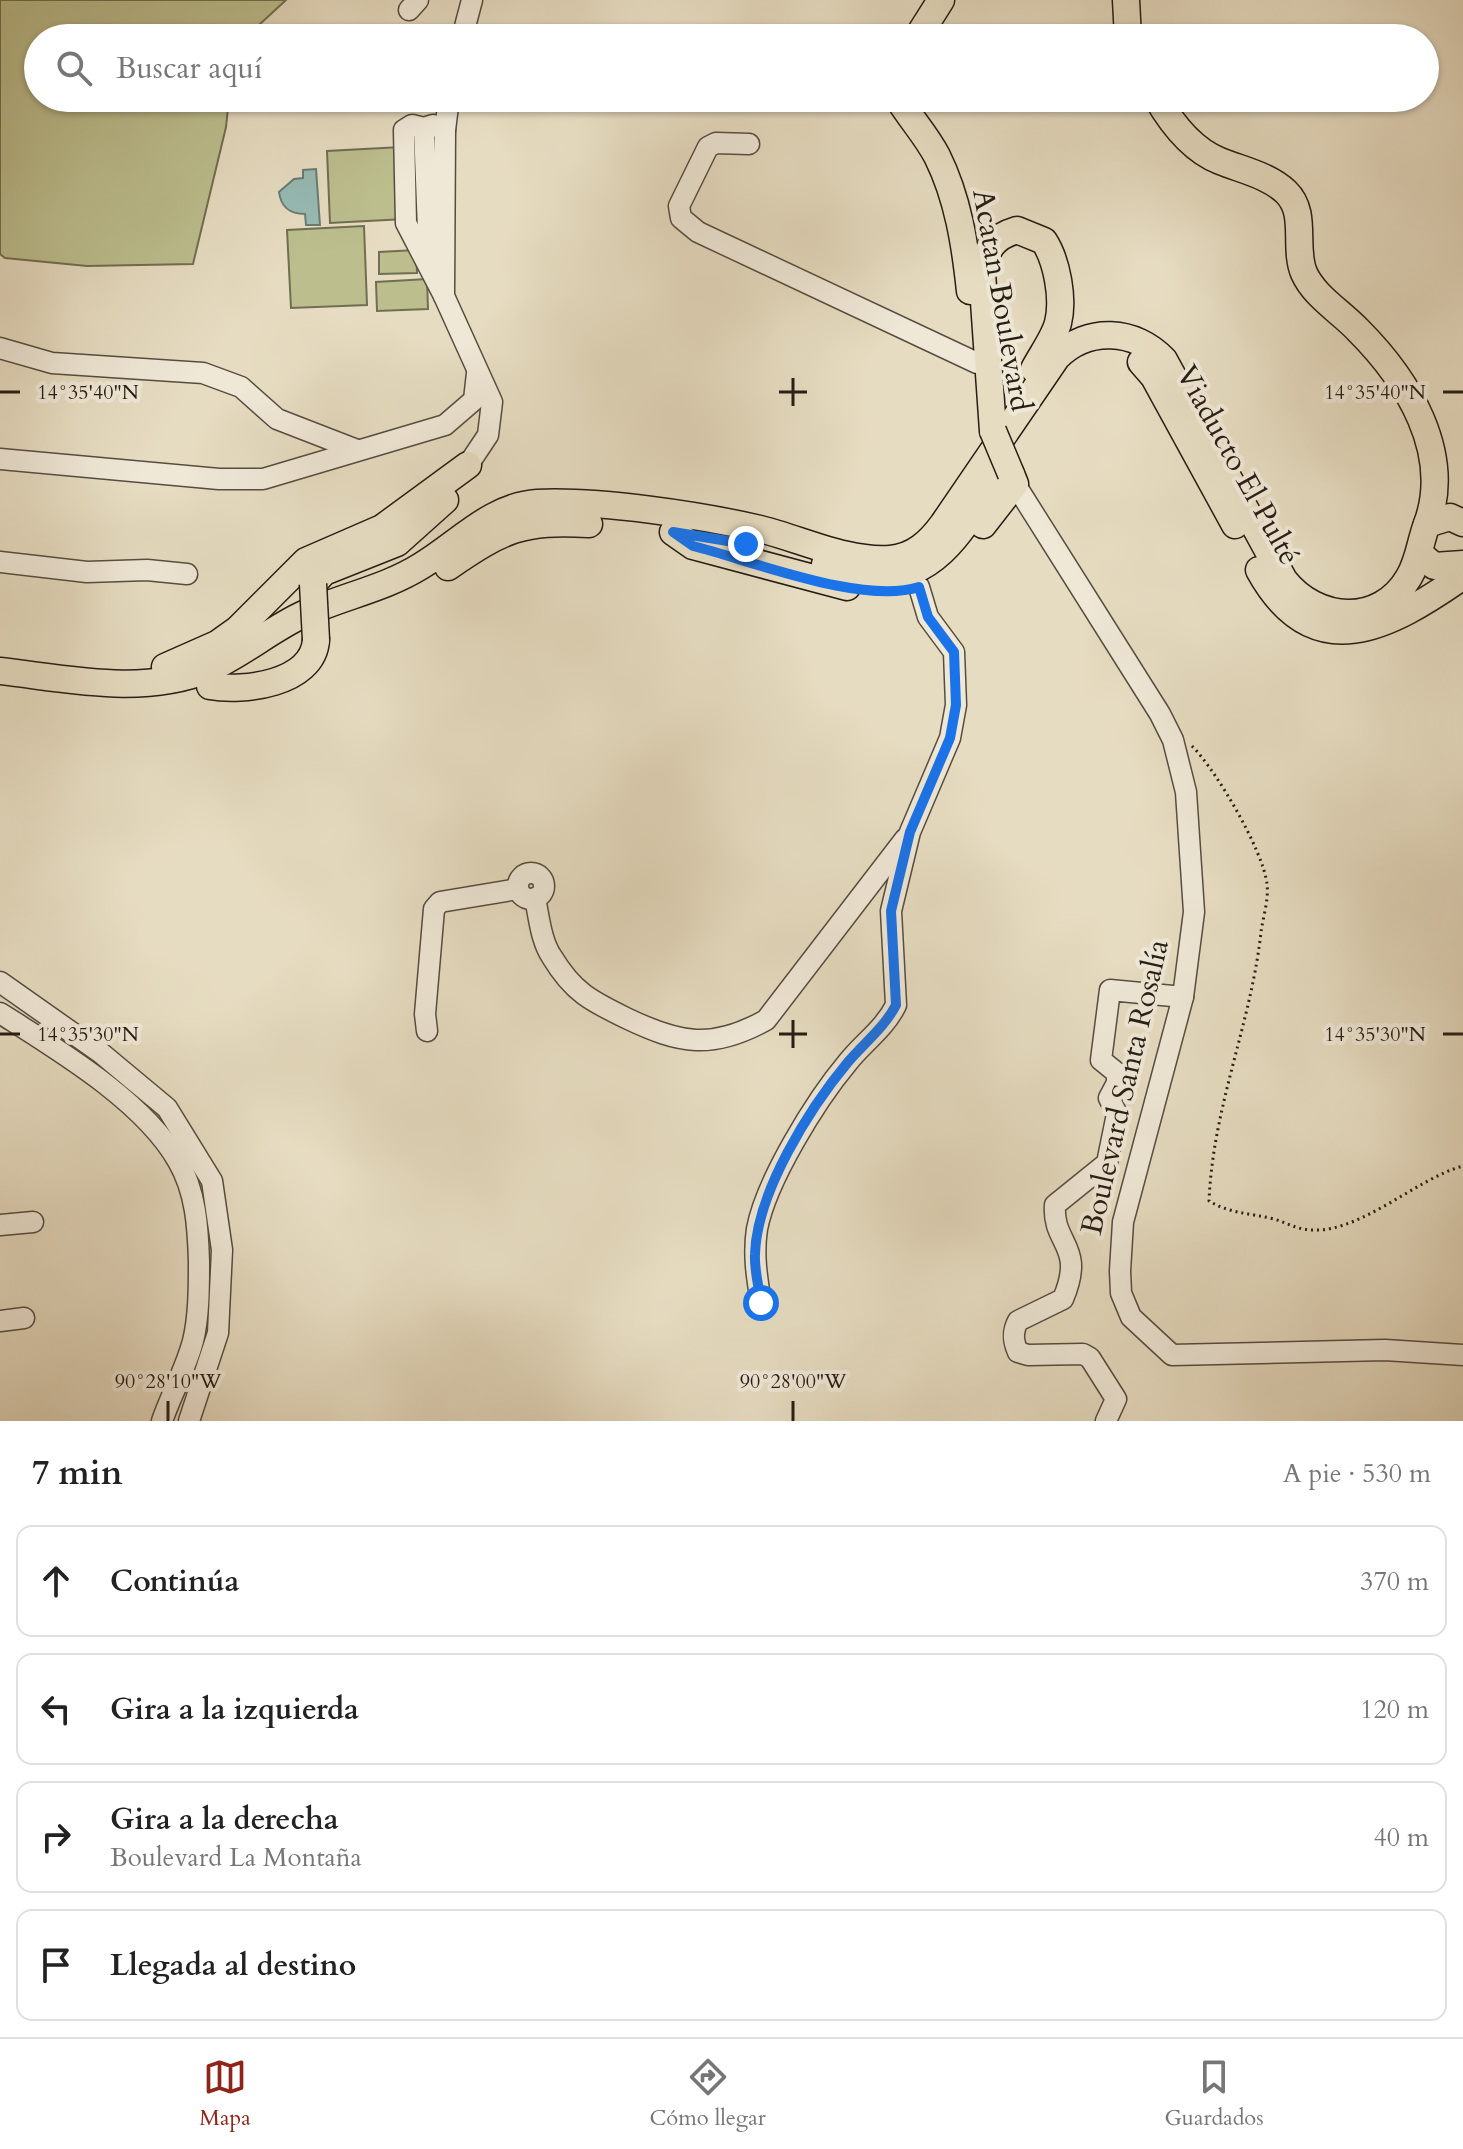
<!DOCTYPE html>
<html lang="es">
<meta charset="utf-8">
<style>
:root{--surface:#fff;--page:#f2f2f2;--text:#222;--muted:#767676;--line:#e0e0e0;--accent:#8f2418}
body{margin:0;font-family:Cardo,serif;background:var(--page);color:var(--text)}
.stop{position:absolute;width:24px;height:24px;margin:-18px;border:6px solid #1a73e8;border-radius:50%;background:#fff}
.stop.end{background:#1a73e8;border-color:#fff;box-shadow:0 2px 8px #0008}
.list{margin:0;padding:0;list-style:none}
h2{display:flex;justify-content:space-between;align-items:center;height:104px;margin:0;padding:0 32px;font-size:34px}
h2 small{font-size:26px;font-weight:400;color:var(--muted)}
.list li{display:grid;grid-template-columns:52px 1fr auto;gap:24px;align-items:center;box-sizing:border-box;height:112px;margin:0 16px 16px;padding:0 16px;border:2px solid var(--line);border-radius:16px}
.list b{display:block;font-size:30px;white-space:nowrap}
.list p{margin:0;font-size:26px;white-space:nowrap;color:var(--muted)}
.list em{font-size:26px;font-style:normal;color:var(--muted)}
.icon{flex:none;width:44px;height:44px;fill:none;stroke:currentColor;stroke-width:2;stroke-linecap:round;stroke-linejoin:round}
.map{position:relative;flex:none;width:1463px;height:1421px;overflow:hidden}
.search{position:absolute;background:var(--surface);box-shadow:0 2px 6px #0004;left:24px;right:24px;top:24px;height:88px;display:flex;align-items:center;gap:20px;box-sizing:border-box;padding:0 28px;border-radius:44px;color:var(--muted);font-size:30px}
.sheet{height:616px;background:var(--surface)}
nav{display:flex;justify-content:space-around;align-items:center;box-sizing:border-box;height:112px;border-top:2px solid var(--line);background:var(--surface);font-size:22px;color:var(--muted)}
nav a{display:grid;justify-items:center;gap:4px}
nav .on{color:var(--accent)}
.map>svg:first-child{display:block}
.green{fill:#bcbe8e;stroke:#716e51;stroke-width:2}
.water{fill:#96bbb4;stroke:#697c74;stroke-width:2}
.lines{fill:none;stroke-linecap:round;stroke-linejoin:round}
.minor-casing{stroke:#564d3f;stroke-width:23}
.major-casing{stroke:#261d14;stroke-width:29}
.path{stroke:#261d14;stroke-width:3;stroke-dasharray:2 4;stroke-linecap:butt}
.minor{stroke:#efe8d7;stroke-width:20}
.major{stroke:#e6dcc1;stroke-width:26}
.major-bridge-casing{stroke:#261d14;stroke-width:29;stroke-linecap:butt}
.major-bridge{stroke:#e6dcc1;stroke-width:26}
.route{stroke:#1a73e8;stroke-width:10}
.ticks{fill:none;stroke:#261d14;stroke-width:3}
.labels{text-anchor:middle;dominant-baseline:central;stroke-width:8;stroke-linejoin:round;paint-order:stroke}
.street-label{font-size:30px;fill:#261d14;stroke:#efe8d7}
.ticks-label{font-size:20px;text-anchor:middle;fill:#261d14;stroke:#efe8d7;stroke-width:8;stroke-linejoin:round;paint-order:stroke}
</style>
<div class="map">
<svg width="1463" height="1421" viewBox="0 0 1463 1421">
<rect width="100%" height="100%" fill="#e6dcc1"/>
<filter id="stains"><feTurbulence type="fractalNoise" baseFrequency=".0025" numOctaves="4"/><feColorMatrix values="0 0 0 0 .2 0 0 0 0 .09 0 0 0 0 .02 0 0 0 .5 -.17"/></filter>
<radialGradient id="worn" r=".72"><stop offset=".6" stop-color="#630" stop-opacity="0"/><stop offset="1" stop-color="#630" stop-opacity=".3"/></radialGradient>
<g class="green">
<polygon points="0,0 286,0 245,38 38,38 38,98 229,98 226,127 193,264 87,266 5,258 0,254"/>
<polygon points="401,147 405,219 330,223 327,151"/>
<polygon points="364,226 367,305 291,308 287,230"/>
<polygon points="416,250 417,273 379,274 379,252"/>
<polygon points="427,279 428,309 377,311 376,282"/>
</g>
<path class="water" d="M316 169 320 225H306L305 214C290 214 281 208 279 192L294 179 303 178V170Z"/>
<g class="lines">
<g class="minor-casing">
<g id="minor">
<polyline points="409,10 418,0"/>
<polyline points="462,38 472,0"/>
<polyline points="449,98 445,130 444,296 492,402 488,435 468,465"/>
<polyline points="424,128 428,229 439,266"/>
<polyline points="749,144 716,143 708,147 679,206 681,218 698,232 977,363"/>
<polyline points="444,296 406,223 404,130 412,125 424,128 433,125 445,130"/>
<polyline points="0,348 52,363 203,373 241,387 277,419 357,450"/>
<polyline points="0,459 219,479 263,479 445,425 474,400 477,373"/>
<polyline points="1015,484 1160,714 1173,740 1186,792 1194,912 1183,997 1123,1222 1120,1271 1121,1293 1131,1317 1172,1355 1385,1350 1463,1355"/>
<polyline points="0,562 87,572 147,570 187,574"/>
<circle cx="531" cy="886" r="13"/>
<path d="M535 898C539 917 541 941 552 957 573 992 591 1001 626 1018 680 1044 712 1050 766 1020L905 839"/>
<polyline points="0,982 101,1053 167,1108 212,1181 222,1250 218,1333 189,1421"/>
<path d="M0 1013C58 1050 144 1101 178 1161 196 1192 198 1227 199 1262 199 1287 199 1317 193 1341 186 1368 171 1395 162 1421"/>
<polyline points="427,1031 425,1014 434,909 440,902 518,889"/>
<polyline points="0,1225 33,1222"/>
<path d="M761 1303C757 1278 753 1255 757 1229 766 1181 816 1100 848 1062 864 1042 885 1028 896 1005L891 911 910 832 950 738 956 705 954 652 928 617 919 587"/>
<polyline points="0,1321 24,1318"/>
<path d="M1106 1421 1116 1399 1090 1358 1083 1354 1028 1355 1018 1352C1013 1341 1012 1332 1018 1321L1063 1299C1086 1245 1052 1245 1055 1205L1107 1163 1117 1114 1109 1098 1117 1083V1073L1101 1060 1110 990 1183 997"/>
</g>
</g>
<g class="major-casing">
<g id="major">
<polyline points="1126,0 1128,38"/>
<polyline points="917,38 941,0"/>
<path d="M898 98C910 118 926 135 937 156 958 198 965 244 970 291"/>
<path d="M1157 98C1172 124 1192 150 1220 161 1242 170 1268 175 1286 192 1308 213 1293 247 1304 273 1314 296 1341 312 1358 330 1408 380 1453 453 1427 524"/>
<polyline points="1141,362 1154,377 1235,525"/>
<path d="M993 431 982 273C986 249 993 237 1017 230L1044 241C1057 261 1064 299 1058 323 1054 338 1042 354 1034 369"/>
<polyline points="983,525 1015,484 1011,474"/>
<polyline points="673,532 693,546 847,587"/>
<polyline points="1420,554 1434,566 1463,564"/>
<path d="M825 564C840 569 857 576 873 577 943 582 971 513 1003 465"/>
<path d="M448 567C503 529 523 520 589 524"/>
<path d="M1259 570C1314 670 1390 627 1463 576"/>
<polyline points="313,584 324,572 397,543 445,500"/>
<polyline points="165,667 217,644 238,629 306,561 382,528 468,465"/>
<path d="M0 671C69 679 143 696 209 669 243 654 271 629 304 614 343 596 384 589 421 566 458 544 491 506 537 503 599 500 700 515 760 529 801 539 847 562 890 559 914 557 929 543 943 524L1057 357C1088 326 1135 329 1164 360L1284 580C1317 622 1380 627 1409 577 1419 560 1420 542 1427 524L1450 517 1463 523"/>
<path d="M210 686C243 692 313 684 316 640"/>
</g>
</g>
<path class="path" d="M1192 746C1216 770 1263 850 1267 884 1269 899 1263 917 1261 932 1251 1024 1213 1106 1209 1201 1231 1214 1250 1213 1274 1219 1284 1222 1293 1227 1303 1229 1355 1239 1414 1179 1463 1166"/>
<use href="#minor" class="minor"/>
<use href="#major" class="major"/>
<g class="major-bridge-casing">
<g id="major-bridge">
<polyline points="993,431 1011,474"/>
<polyline points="313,584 316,640"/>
</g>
</g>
<use href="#major-bridge" class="major-bridge"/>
</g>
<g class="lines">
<path class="route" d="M746 544 673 532 693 546C753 561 862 605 919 587L928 617 954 652 956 705 950 738 910 832 891 911 896 1005C884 1028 864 1043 848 1062 809 1109 757 1192 755 1254 754 1270 759 1287 761 1303"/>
</g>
<path class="ticks" d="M793 378V406M0 392H20M779 392H807M1443 392H1463M793 1020V1048M0 1034H20M779 1034H807M1443 1034H1463M168 1401V1421M793 1401V1421"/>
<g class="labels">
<g class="street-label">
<text transform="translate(1002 300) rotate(80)">Acatan Boulevard</text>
<text transform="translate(1238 465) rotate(61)">Viaducto El Pulté</text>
<text transform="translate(1125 1087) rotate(-77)">Boulevard Santa Rosalía</text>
</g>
</g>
<g class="ticks-label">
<text x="88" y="399">14°35'40"N</text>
<text x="1375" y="399">14°35'40"N</text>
<text x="88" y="1041">14°35'30"N</text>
<text x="1375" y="1041">14°35'30"N</text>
<text x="168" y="1388">90°28'10"W</text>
<text x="793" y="1388">90°28'00"W</text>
</g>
<rect width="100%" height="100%" filter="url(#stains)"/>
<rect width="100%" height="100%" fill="url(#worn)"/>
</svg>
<div class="stop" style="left:761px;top:1303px"></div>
<div class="stop end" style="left:746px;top:544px"></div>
<div class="search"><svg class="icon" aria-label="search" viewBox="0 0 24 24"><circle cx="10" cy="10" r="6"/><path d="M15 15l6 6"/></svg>Buscar aquí</div>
</div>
<section class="sheet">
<h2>7 min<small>A pie · 530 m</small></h2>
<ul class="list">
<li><svg class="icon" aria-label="ahead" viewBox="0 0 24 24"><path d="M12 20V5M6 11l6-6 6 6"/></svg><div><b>Continúa</b></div><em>370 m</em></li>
<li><svg class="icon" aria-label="left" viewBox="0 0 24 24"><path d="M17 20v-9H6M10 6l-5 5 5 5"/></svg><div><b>Gira a la izquierda</b></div><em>120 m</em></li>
<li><svg class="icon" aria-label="right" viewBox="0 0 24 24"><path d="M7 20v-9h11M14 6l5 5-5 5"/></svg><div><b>Gira a la derecha</b><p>Boulevard La Montaña</p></div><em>40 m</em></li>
<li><svg class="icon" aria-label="arrive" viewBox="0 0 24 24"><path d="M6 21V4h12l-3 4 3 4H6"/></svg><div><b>Llegada al destino</b></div></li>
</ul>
</section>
<nav>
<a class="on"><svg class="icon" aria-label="map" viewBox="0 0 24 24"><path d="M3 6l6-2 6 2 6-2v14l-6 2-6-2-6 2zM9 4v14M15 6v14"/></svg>Mapa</a>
<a><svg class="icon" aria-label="directions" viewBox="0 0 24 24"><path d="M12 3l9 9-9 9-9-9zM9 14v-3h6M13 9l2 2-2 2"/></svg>Cómo llegar</a>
<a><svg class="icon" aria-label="saved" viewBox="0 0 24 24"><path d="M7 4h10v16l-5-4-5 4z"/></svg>Guardados</a>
</nav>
